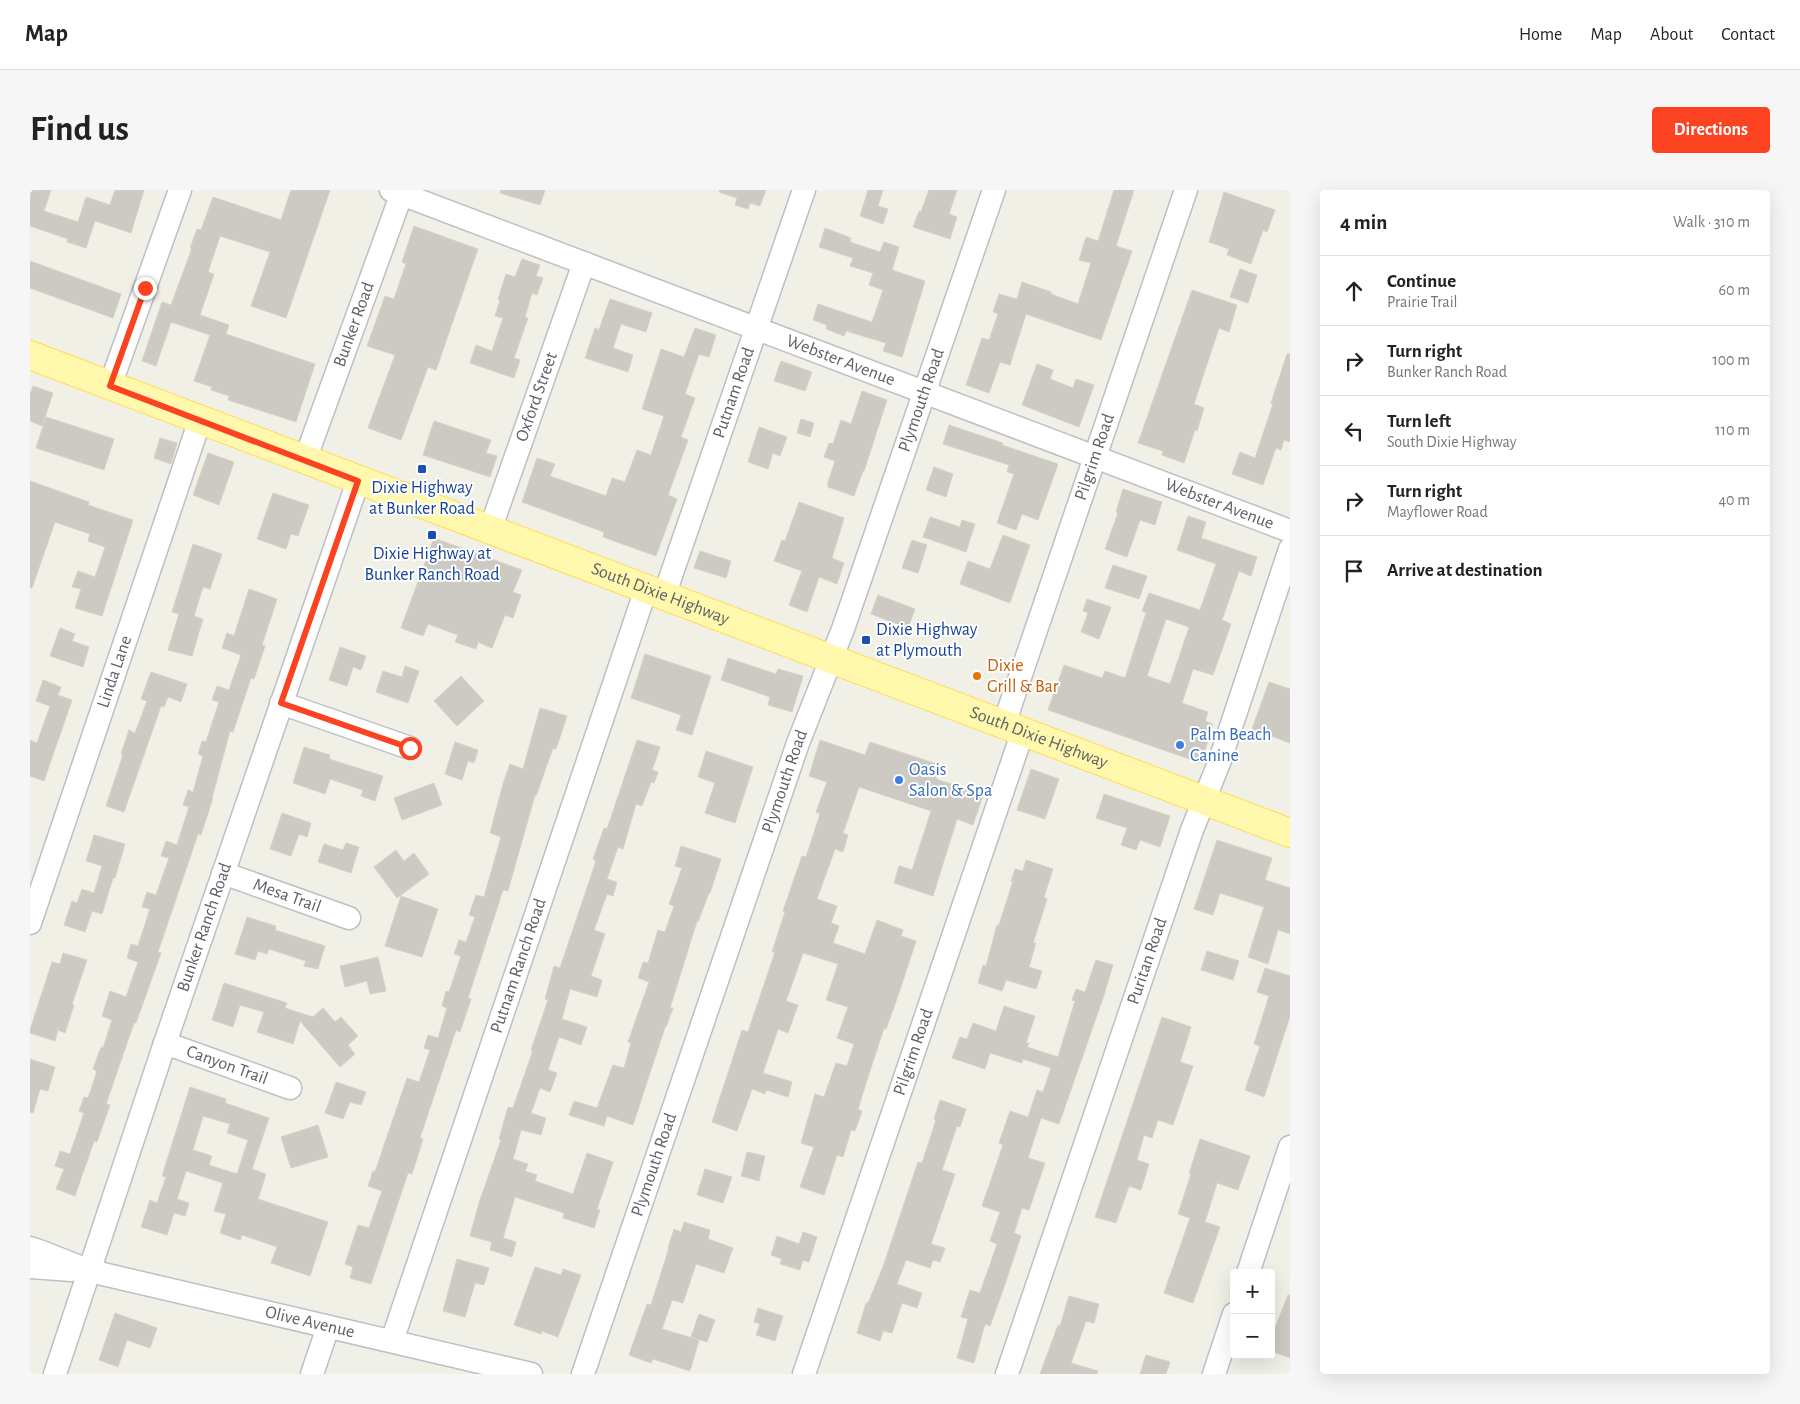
<!DOCTYPE html>
<meta charset="utf-8">
<style>
:root{--surface:#fff;--page:#f6f6f6;--text:#222;--muted:#767676;--line:#e0e0e0;--accent:#fc4321}
body{margin:0;font-family:"Alegreya Sans",sans-serif;background:var(--page);color:var(--text)}
.controls{position:absolute;right:15px;bottom:15px;display:grid;overflow:hidden;border-radius:5px;box-shadow:0 5px 20px #0002}
.controls button{width:45px;height:45px;display:grid;place-items:center;padding:0;border:0;border-bottom:1px solid var(--line);background:var(--surface);color:var(--text);font:25px sans-serif}
.stop{position:absolute;width:15px;height:15px;margin:-11px;border:4px solid #fc4321;border-radius:50%;background:#fff}
.stop.end{background:#fc4321;border-color:#fff;box-shadow:0 1px 5px #0008}
.list{margin:0;padding:0;list-style:none}
h2{display:flex;justify-content:space-between;align-items:center;height:65px;margin:0;padding:0 20px;font-size:21px}
h2 small{font-size:16px;font-weight:400;color:var(--muted)}
.list li{display:grid;grid-template-columns:32px 1fr auto;gap:15px;align-items:center;box-sizing:border-box;height:70px;padding:0 20px;border-top:1px solid var(--line)}
.list b{display:block;font-size:19px;white-space:nowrap}
.list p{margin:0;font-size:16px;white-space:nowrap;color:var(--muted)}
.list em{font-size:16px;font-style:normal;color:var(--muted)}
.icon{flex:none;width:28px;height:28px;fill:none;stroke:currentColor;stroke-width:2;stroke-linecap:round;stroke-linejoin:round}
.map{position:relative;flex:none;width:1260px;height:1184px;overflow:hidden;border-radius:5px}
header{display:flex;align-items:center;gap:30px;box-sizing:border-box;height:70px;padding:0 25px;background:var(--surface);border-bottom:1px solid var(--line)}
header strong{font-size:24px}
nav{display:flex;gap:28px;margin-inline-start:auto;font-size:18px}
.intro{display:flex;align-items:center;justify-content:space-between;box-sizing:border-box;height:120px;padding:0 30px}
h1{margin:0;font-size:35px}
.button{padding:12px 22px;border-radius:5px;background:var(--accent);color:#fff;font-size:18px;font-weight:700}
main{display:flex;gap:30px;padding:0 30px}
aside{flex:1;background:var(--surface);border-radius:5px;box-shadow:0 5px 20px #0002}
.map>svg:first-child{display:block}
.building{fill:#cccac3;stroke:#d7d2c3;fill-rule:evenodd}
.lines{fill:none;stroke-linecap:round;stroke-linejoin:round}
.minor-casing{stroke:#bdbfc6;stroke-width:25}
.major-casing{stroke:#ffdc51;stroke-width:30}
.minor{stroke:#fff;stroke-width:22}
.major{stroke:#fff8ad;stroke-width:28}
.route{stroke:#fc4321;stroke-width:6}
.transit-dot{fill:#1a4fb4;stroke:#fff;stroke-width:2}
.food-dot{fill:#e8710a;stroke:#fff;stroke-width:2}
.shop-dot{fill:#3f7fe0;stroke:#fff;stroke-width:2}
.labels{text-anchor:middle;dominant-baseline:central;stroke-width:4;stroke-linejoin:round;paint-order:stroke}
.street-label{font-size:18px;fill:#5d6168;stroke:#fff}
.transit-label{font-size:18px;fill:#164399;stroke:#fff}
.food-label{font-size:18px;fill:#c56008;stroke:#fff;text-anchor:start}
.shop-label{font-size:18px;fill:#366cbe;stroke:#fff;text-anchor:start}
</style>
<header>
<strong>Map</strong>
<nav><a>Home</a><a>Map</a><a>About</a><a>Contact</a></nav>
</header>
<div class="intro"><h1>Find us</h1><a class="button">Directions</a></div>
<main>
<div class="map">
<svg width="1260" height="1184" viewBox="0 0 1260 1184">
<rect width="100%" height="100%" fill="#f1f0e6"/>
<g class="building">
<polygon points="0,0 21,0 14,21 48,32 56,7 80,15 85,0 114,0 101,43 65,31 56,58 37,52 38,49 0,36"/>
<polygon points="261,0 300,0 256,128 221,116 240,62 190,46 178,82 184,84 170,125 199,135 196,144 285,174 266,232 198,210 199,206 181,200 182,197 164,191 180,145 141,132 126,176 112,171 132,112 141,115 162,58 160,58 167,39 171,40 183,7 251,30"/>
<polygon points="471,0 515,0 510,15 470,3"/>
<polygon points="690,0 736,0 730,16 720,13 718,19 705,15 707,8 689,2"/>
<polygon points="838,0 853,0 848,16 858,19 853,34 830,26"/>
<polygon points="899,0 927,0 919,24 927,27 920,49 883,37 889,21 891,22"/>
<polygon points="1084,0 1104,0 1086,56 1102,61 1071,150 996,124 980,175 970,172 959,203 936,195 952,148 959,150 968,124 963,122 969,104 987,109 992,92 1021,102 1021,104 1048,114 1061,73 1049,70 1056,47 1068,51"/>
<polygon points="1194,2 1245,20 1237,42 1233,40 1221,74 1197,65 1199,59 1179,52"/>
<polygon points="384,36 448,59 406,180 398,177 371,250 338,238 365,165 337,156 355,106 364,109 376,74 372,72"/>
<polygon points="795,38 821,48 820,52 850,62 854,52 869,57 862,80 895,91 872,167 853,161 856,153 816,141 814,146 796,139 797,135 783,130 788,114 842,132 853,100 839,95 843,83 820,76 823,68 789,57"/>
<polygon points="492,69 510,75 506,86 513,88 507,105 502,103 495,127 498,128 484,168 490,170 484,188 440,173 446,155 462,161 473,128 465,126 470,110 468,109 476,84 485,87"/>
<polygon points="0,71 91,104 83,128 0,98"/>
<polygon points="1210,79 1227,85 1218,113 1200,107"/>
<polygon points="1162,100 1207,115 1199,142 1189,138 1175,180 1164,214 1174,218 1167,241 1165,240 1154,273 1132,265 1133,261 1108,253"/>
<polygon points="580,109 622,123 616,142 591,134 583,158 603,165 598,182 555,168 565,138 569,140"/>
<polygon points="665,138 686,145 679,167 669,164 655,204 665,208 651,247 658,250 638,305 647,309 626,366 573,347 574,342 492,312 507,268 525,274 520,286 576,306 582,288 595,292 607,260 621,265 634,226 612,219 631,159 654,167"/>
<polygon points="1257,164 1260,164 1260,252 1254,250 1251,260 1246,258 1233,295 1202,284 1210,262 1225,268 1243,214 1241,213"/>
<polygon points="751,171 782,182 775,201 744,191"/>
<polygon points="1007,174 1023,180 1020,189 1043,198 1046,189 1064,195 1049,237 992,215"/>
<polygon points="3,196 23,203 12,236 0,231 0,205"/>
<polygon points="832,201 857,210 834,281 833,281 824,306 798,297 798,292 805,271 794,267 799,253 803,254 811,230 821,234"/>
<polygon points="16,227 84,249 74,280 6,258"/>
<polygon points="771,229 784,233 780,247 767,243"/>
<polygon points="404,231 461,250 456,263 467,266 460,287 393,265"/>
<polygon points="919,235 973,253 972,255 1028,274 1008,330 992,324 986,340 967,333 984,284 977,282 979,275 913,254"/>
<polygon points="729,237 757,247 750,266 743,263 738,279 718,272"/>
<polygon points="130,248 147,253 141,274 124,268"/>
<polygon points="178,263 204,272 189,315 163,305"/>
<polygon points="904,277 923,284 916,307 896,300"/>
<polygon points="0,291 59,312 58,315 103,330 72,426 45,418 51,399 42,397 48,381 65,387 75,357 58,351 60,344 25,332 2,398 0,398"/>
<polygon points="1093,299 1132,312 1125,335 1110,330 1097,367 1075,359 1088,323 1086,322"/>
<polygon points="243,303 279,315 268,346 261,344 256,359 227,349"/>
<polygon points="769,312 814,328 802,368 814,373 807,394 789,387 777,422 759,415 772,381 744,371 752,350 755,351"/>
<path d="M1158 326 1176 332 1171 348 1227 367 1221 386 1209 381 1192 430 1201 434 1183 485 1163 479 1152 513 1178 522 1175 531 1183 534 1171 573 1018 520 1034 475 1072 488 1075 481 1095 488 1116 423 1112 421 1119 403 1170 420 1186 374 1147 360ZM1136 429 1159 437 1140 494 1117 486Z"/>
<polygon points="900,327 930,337 932,330 945,334 936,362 893,347"/>
<polygon points="973,345 1000,355 980,413 930,394 938,371 960,379"/>
<polygon points="404,348 492,380 483,402 491,405 483,428 475,425 462,458 448,452 446,459 425,452 428,445 398,434 393,446 371,438"/>
<polygon points="882,350 897,355 888,383 872,378"/>
<polygon points="163,354 192,364 180,399 173,397 164,426 173,429 162,466 138,460 149,424 142,422"/>
<polygon points="670,361 701,371 696,388 664,378"/>
<polygon points="1083,375 1117,386 1109,409 1075,398"/>
<polygon points="219,399 247,409 232,455 235,456 224,489 221,488 203,542 200,541 182,608 183,608 171,645 168,644 128,762 131,763 106,833 104,833 76,914 80,915 67,952 64,951 45,1006 26,999 34,979 25,976 30,961 40,964 54,923 49,921 54,907 58,908 67,881 63,879 71,857 73,858 82,830 72,826 80,801 96,807 108,772 97,768 101,754 108,756 120,719 112,717 117,702 126,705 139,668 131,666 136,651 147,655 159,617 153,615 158,600 163,602 173,566 168,564 172,551 176,552 189,512 182,510 187,496 199,500 211,465 192,458 197,443 204,446"/>
<polygon points="848,405 885,419 878,438 841,424"/>
<polygon points="1057,409 1081,417 1069,449 1051,442 1058,423 1053,421"/>
<polygon points="30,438 45,444 42,451 59,457 53,477 20,466"/>
<polygon points="310,457 336,466 331,480 323,477 317,496 299,490"/>
<polygon points="615,464 681,486 662,545 646,540 651,525 601,508"/>
<polygon points="698,468 746,484 748,479 773,486 762,522 738,515 740,507 691,490"/>
<polygon points="375,476 389,481 378,513 346,502 353,481 372,487"/>
<polygon points="121,482 157,494 151,512 138,507 134,517 131,516 94,622 76,616 93,565 91,564 99,540 105,543 117,511 111,509"/>
<polygon points="431,486 454,511 427,536 404,511"/>
<polygon points="13,490 31,497 28,505 42,510 14,591 0,586 0,550 7,553 20,516 6,511"/>
<polygon points="1239,492 1260,499 1260,553 1222,539"/>
<polygon points="510,518 537,526 526,559 523,558 506,606 505,605 478,701 473,700 438,808 441,809 430,842 426,840 390,948 393,949 382,984 378,983 341,1094 320,1088 323,1077 315,1074 328,1035 339,1038 352,1001 338,996 343,981 345,982 377,888 389,892 400,860 394,858 398,845 408,848 417,818 412,816 416,801 419,802 431,766 424,764 429,750 436,752 445,727 439,725 446,705 454,707 471,647 460,643 473,594 480,574 493,579"/>
<polygon points="607,550 630,557 622,580 628,582 624,593 621,592 612,616 606,614 593,659 588,657 577,689 587,692 583,706 577,704 564,740 575,744 561,786 572,790 567,807 540,799 532,829 557,837 551,855 529,847 518,880 527,883 520,902 510,898 501,923 516,928 511,945 491,940 483,969 498,974 495,981 507,985 505,991 543,1004 557,963 583,972 567,1019 570,1020 564,1038 533,1028 534,1023 485,1007 473,1048 486,1052 482,1067 460,1060 462,1052 440,1046 449,1013 471,950 469,949 478,917 483,918 503,860 501,860 518,810 515,809 524,776 530,778 566,671 563,669 574,638 577,639"/>
<polygon points="790,550 835,565 840,552 910,575 906,589 953,605 943,635 927,629 903,706 864,693 869,676 882,680 901,621 829,597 813,643 818,645 813,662 805,659 787,709 807,716 801,733 809,736 803,753 835,764 847,730 873,740 871,746 886,751 869,803 856,839 854,838 839,884 828,919 832,921 825,941 821,940 813,967 807,965 794,1005 770,997 784,957 771,953 785,904 794,907 806,873 817,876 824,854 807,848 818,817 796,810 808,774 773,763 756,811 768,815 758,843 748,839 733,883 762,892 758,907 736,900 735,904 722,899 707,941 682,932 712,840 718,842 745,762 742,762 755,722 753,721 772,666 776,667 790,624 786,622 797,592 779,586"/>
<polygon points="425,552 448,560 444,573 438,571 432,590 415,584"/>
<polygon points="274,557 300,565 299,569 353,586 345,611 331,606 333,600 300,589 295,604 263,593"/>
<polygon points="676,561 723,577 705,633 675,623 685,593 668,587"/>
<polygon points="1001,579 1029,589 1015,629 987,620"/>
<polygon points="404,593 412,615 372,630 364,608"/>
<polygon points="1074,604 1140,626 1130,657 1110,650 1106,660 1091,655 1097,638 1066,628"/>
<polygon points="252,623 281,633 277,647 269,644 261,666 240,659"/>
<polygon points="64,645 95,654 85,688 83,688 72,724 62,721 55,742 34,735 42,711 47,713 52,699 64,703 72,676 56,671"/>
<polygon points="1187,650 1242,668 1235,690 1260,698 1260,744 1248,740 1238,774 1218,767 1234,717 1190,703 1183,725 1164,719"/>
<polygon points="316,653 329,657 321,683 288,672 294,654 313,660"/>
<polygon points="651,656 691,669 680,703 679,703 668,732 667,731 640,818 643,818 636,837 635,837 603,935 577,926 574,936 539,925 544,911 567,918 583,875 594,878 601,853 598,852 619,792 608,788 613,772 618,773 628,740 635,742 644,716 639,714 652,678 645,676"/>
<polygon points="366,660 374,671 384,663 399,684 367,708 344,677"/>
<polygon points="996,670 1023,679 1014,707 1017,709 1003,753 1006,753 999,777 1012,781 1006,799 976,790 972,801 948,793 953,775 956,776 967,735 969,735 983,691 981,691 985,679 993,681"/>
<polygon points="371,706 408,719 392,767 355,756"/>
<polygon points="217,727 246,736 245,740 295,756 288,779 274,776 276,771 239,759 237,764 228,761 225,770 205,764"/>
<polygon points="1177,761 1209,771 1203,790 1171,780"/>
<polygon points="33,763 57,770 42,814 44,815 35,843 28,840 25,851 0,843 0,840 22,772 30,774"/>
<polygon points="348,767 356,801 340,804 337,791 315,797 310,776"/>
<polygon points="1066,770 1083,775 1073,808 1029,934 1011,928 998,968 1015,973 999,1020 992,1018 984,1043 991,1046 972,1103 960,1136 955,1134 944,1173 927,1168 938,1129 931,1127 940,1100 950,1103 967,1054 960,1051 970,1022 952,1016 973,955 969,953 980,921 998,927 1007,900 1013,902 1021,878 993,869 992,873 960,863 955,879 922,868 930,847 937,849 943,833 966,841 974,816 1005,826 996,853 999,853 997,857 1028,867 1045,811 1042,810 1046,799 1055,802"/>
<polygon points="1235,778 1260,786 1260,826 1234,907 1215,900 1230,856 1224,854 1239,806 1227,802"/>
<polygon points="194,793 257,813 255,818 283,827 293,818 305,832 311,827 328,846 318,855 325,864 310,877 270,831 263,854 227,842 234,822 210,815 203,837 182,830"/>
<polygon points="1132,827 1161,837 1150,872 1163,876 1143,935 1128,930 1122,948 1114,945 1107,970 1119,974 1111,1000 1099,996 1086,1033 1065,1027"/>
<polygon points="0,869 25,877 18,901 10,899 3,923 0,922"/>
<polygon points="306,892 336,902 331,915 320,912 313,929 295,923"/>
<path d="M160 897 196 909 195 913 239 928 222 979 236 984 228 1009 298 1032 280 1086 241 1073 247 1057 212 1045 210 1050 190 1043 196 1024 184 1021 193 993 156 981 147 1009 159 1013 155 1026 144 1023 137 1045 111 1037 120 1010 127 1013 136 987 132 986ZM173 926 200 934 197 943 218 950 207 984 179 975 182 966 163 960Z"/>
<polygon points="910,910 936,919 930,937 927,936 912,980 925,984 901,1054 915,1058 910,1072 903,1070 900,1078 876,1070 867,1094 892,1103 887,1118 872,1113 862,1143 853,1141 850,1151 827,1143 836,1113 838,1113 853,1077 888,972 892,973 906,930 904,929"/>
<polygon points="288,935 298,967 261,978 251,947"/>
<polygon points="1170,949 1220,966 1208,1000 1187,993 1175,1032 1190,1037 1163,1113 1134,1103 1160,1028 1148,1024 1161,984 1159,984"/>
<polygon points="717,962 735,966 729,991 711,986"/>
<polygon points="675,979 702,987 693,1013 667,1005"/>
<polygon points="654,1032 680,1040 678,1049 703,1058 694,1083 666,1074 653,1113 642,1110 632,1139 669,1150 660,1181 623,1169 621,1173 599,1165 617,1114 621,1115 639,1058 638,1058 644,1039 651,1042"/>
<polygon points="773,1042 787,1047 779,1072 773,1070 770,1080 750,1074 752,1069 741,1065 747,1046 769,1054"/>
<polygon points="427,1069 459,1078 454,1095 445,1093 435,1127 413,1121"/>
<polygon points="505,1077 531,1085 533,1079 551,1085 528,1147 512,1141 511,1144 484,1135"/>
<polygon points="1258,1105 1260,1105 1260,1168 1241,1161 1241,1148"/>
<polygon points="1039,1106 1069,1114 1064,1133 1056,1131 1041,1173 1068,1181 1067,1184 1010,1184 1028,1135 1030,1136"/>
<polygon points="728,1118 753,1126 745,1151 726,1145 730,1134 724,1132"/>
<polygon points="85,1123 127,1138 120,1158 97,1150 88,1177 69,1170"/>
<polygon points="669,1124 685,1130 677,1152 661,1147"/>
<polygon points="1116,1165 1140,1172 1136,1184 1110,1184"/>
</g>
<g class="lines">
<g class="minor-casing">
<g id="minor">
<path id="s1" d="M361 0 1260 341"/>
<polyline points="80,196 150,0"/>
<path id="s2" d="M275 270 373 0"/>
<path id="s3" d="M460 340 554 73"/>
<path id="s4" d="M634 406 774 0"/>
<polyline points="251,513 380,558"/>
<path id="s5" d="M974 534 1156 0"/>
<path id="s6" d="M193 683 319 728"/>
<path id="s7" d="M0 733 170 230"/>
<path id="s8" d="M135 853 260 898"/>
<path id="s9" d="M0 1058 12 1062 60 1081 501 1184"/>
<polyline points="0,1077 42,1080"/>
<polyline points="1218,1083 1260,957"/>
<path id="s10" d="M362 1151 616 399"/>
<path id="s11" d="M25 1184 135 853 328 291"/>
<polyline points="282,1184 298,1137"/>
<path id="s12" d="M553 1184 768 553 813 439 964 0"/>
<path id="s13" d="M774 1184 993 541"/>
<path id="s14" d="M977 1184 1162 640 1189 573 1260 359"/>
<polyline points="1184,1184 1204,1124"/>
</g>
</g>
<g class="major-casing">
<g id="major">
<path id="s15" d="M0 165 1260 643"/>
</g>
</g>
<use href="#minor" class="minor"/>
<use href="#major" class="major"/>
</g>
<g class="lines">
<polyline class="route" points="115,98 80,196 328,291 251,513 380,558"/>
</g>
<g class="transit-dot">
<rect x="387" y="274" width="10" height="10" rx="2.5"/>
<rect x="397" y="340" width="10" height="10" rx="2.5"/>
<rect x="831" y="445" width="10" height="10" rx="2.5"/>
</g>
<circle class="food-dot" cx="947" cy="486" r="5"/>
<g class="shop-dot">
<circle cx="1150" cy="555" r="5"/>
<circle cx="869" cy="590" r="5"/>
</g>
<g class="labels">
<g class="street-label">
<text stroke="none"><textPath href="#s2" startOffset="144">Bunker Road</textPath></text>
<text stroke="none"><textPath href="#s1" startOffset="481">Webster Avenue</textPath></text>
<text stroke="none"><textPath href="#s4" startOffset="215">Putnam Road</textPath></text>
<text stroke="none"><textPath href="#s3" startOffset="141">Oxford Street</textPath></text>
<text stroke="none"><textPath href="#s12" startOffset="1031">Plymouth Road</textPath></text>
<text stroke="none"><textPath href="#s5" startOffset="282">Pilgrim Road</textPath></text>
<text stroke="none"><textPath href="#s1" startOffset="886">Webster Avenue</textPath></text>
<text stroke="none"><textPath href="#s15" startOffset="674">South Dixie Highway</textPath></text>
<text stroke="none"><textPath href="#s7" startOffset="265">Linda Lane</textPath></text>
<text stroke="none"><textPath href="#s15" startOffset="1079">South Dixie Highway</textPath></text>
<text stroke="none"><textPath href="#s12" startOffset="626">Plymouth Road</textPath></text>
<text stroke="none"><textPath href="#s6" startOffset="68">Mesa Trail</textPath></text>
<text stroke="none"><textPath href="#s11" startOffset="471">Bunker Ranch Road</textPath></text>
<text stroke="none"><textPath href="#s14" startOffset="436">Puritan Road</textPath></text>
<text stroke="none"><textPath href="#s10" startOffset="396">Putnam Ranch Road</textPath></text>
<text stroke="none"><textPath href="#s13" startOffset="340">Pilgrim Road</textPath></text>
<text stroke="none"><textPath href="#s8" startOffset="66">Canyon Trail</textPath></text>
<text stroke="none"><textPath href="#s12" startOffset="221">Plymouth Road</textPath></text>
<text stroke="none"><textPath href="#s9" startOffset="290">Olive Avenue</textPath></text>
</g>
<g class="transit-label">
<text x="392" y="298">Dixie Highway<tspan x="392" dy="21">at Bunker Road</tspan></text>
<text x="402" y="364">Dixie Highway at<tspan x="402" dy="21">Bunker Ranch Road</tspan></text>
<text x="846" y="440" text-anchor="start">Dixie Highway<tspan x="846" dy="21">at Plymouth</tspan></text>
</g>
<g class="food-label">
<text x="957" y="476">Dixie<tspan x="957" dy="21">Grill &amp; Bar</tspan></text>
</g>
<g class="shop-label">
<text x="1160" y="545">Palm Beach<tspan x="1160" dy="21">Canine</tspan></text>
<text x="879" y="580">Oasis<tspan x="879" dy="21">Salon &amp; Spa</tspan></text>
</g>
</g>
</svg>
<div class="controls">
<button>+</button>
<button>−</button>
</div>
<div class="stop" style="left:380px;top:558px"></div>
<div class="stop end" style="left:115px;top:98px"></div>
</div>
<aside>
<h2>4 min<small>Walk · 310 m</small></h2>
<ul class="list">
<li><svg class="icon" aria-label="ahead" viewBox="0 0 24 24"><path d="M12 20V5M6 11l6-6 6 6"/></svg><div><b>Continue</b><p>Prairie Trail</p></div><em>60 m</em></li>
<li><svg class="icon" aria-label="right" viewBox="0 0 24 24"><path d="M7 20v-9h11M14 6l5 5-5 5"/></svg><div><b>Turn right</b><p>Bunker Ranch Road</p></div><em>100 m</em></li>
<li><svg class="icon" aria-label="left" viewBox="0 0 24 24"><path d="M17 20v-9H6M10 6l-5 5 5 5"/></svg><div><b>Turn left</b><p>South Dixie Highway</p></div><em>110 m</em></li>
<li><svg class="icon" aria-label="right" viewBox="0 0 24 24"><path d="M7 20v-9h11M14 6l5 5-5 5"/></svg><div><b>Turn right</b><p>Mayflower Road</p></div><em>40 m</em></li>
<li><svg class="icon" aria-label="arrive" viewBox="0 0 24 24"><path d="M6 21V4h12l-3 4 3 4H6"/></svg><div><b>Arrive at destination</b></div></li>
</ul>
</aside>
</main>
